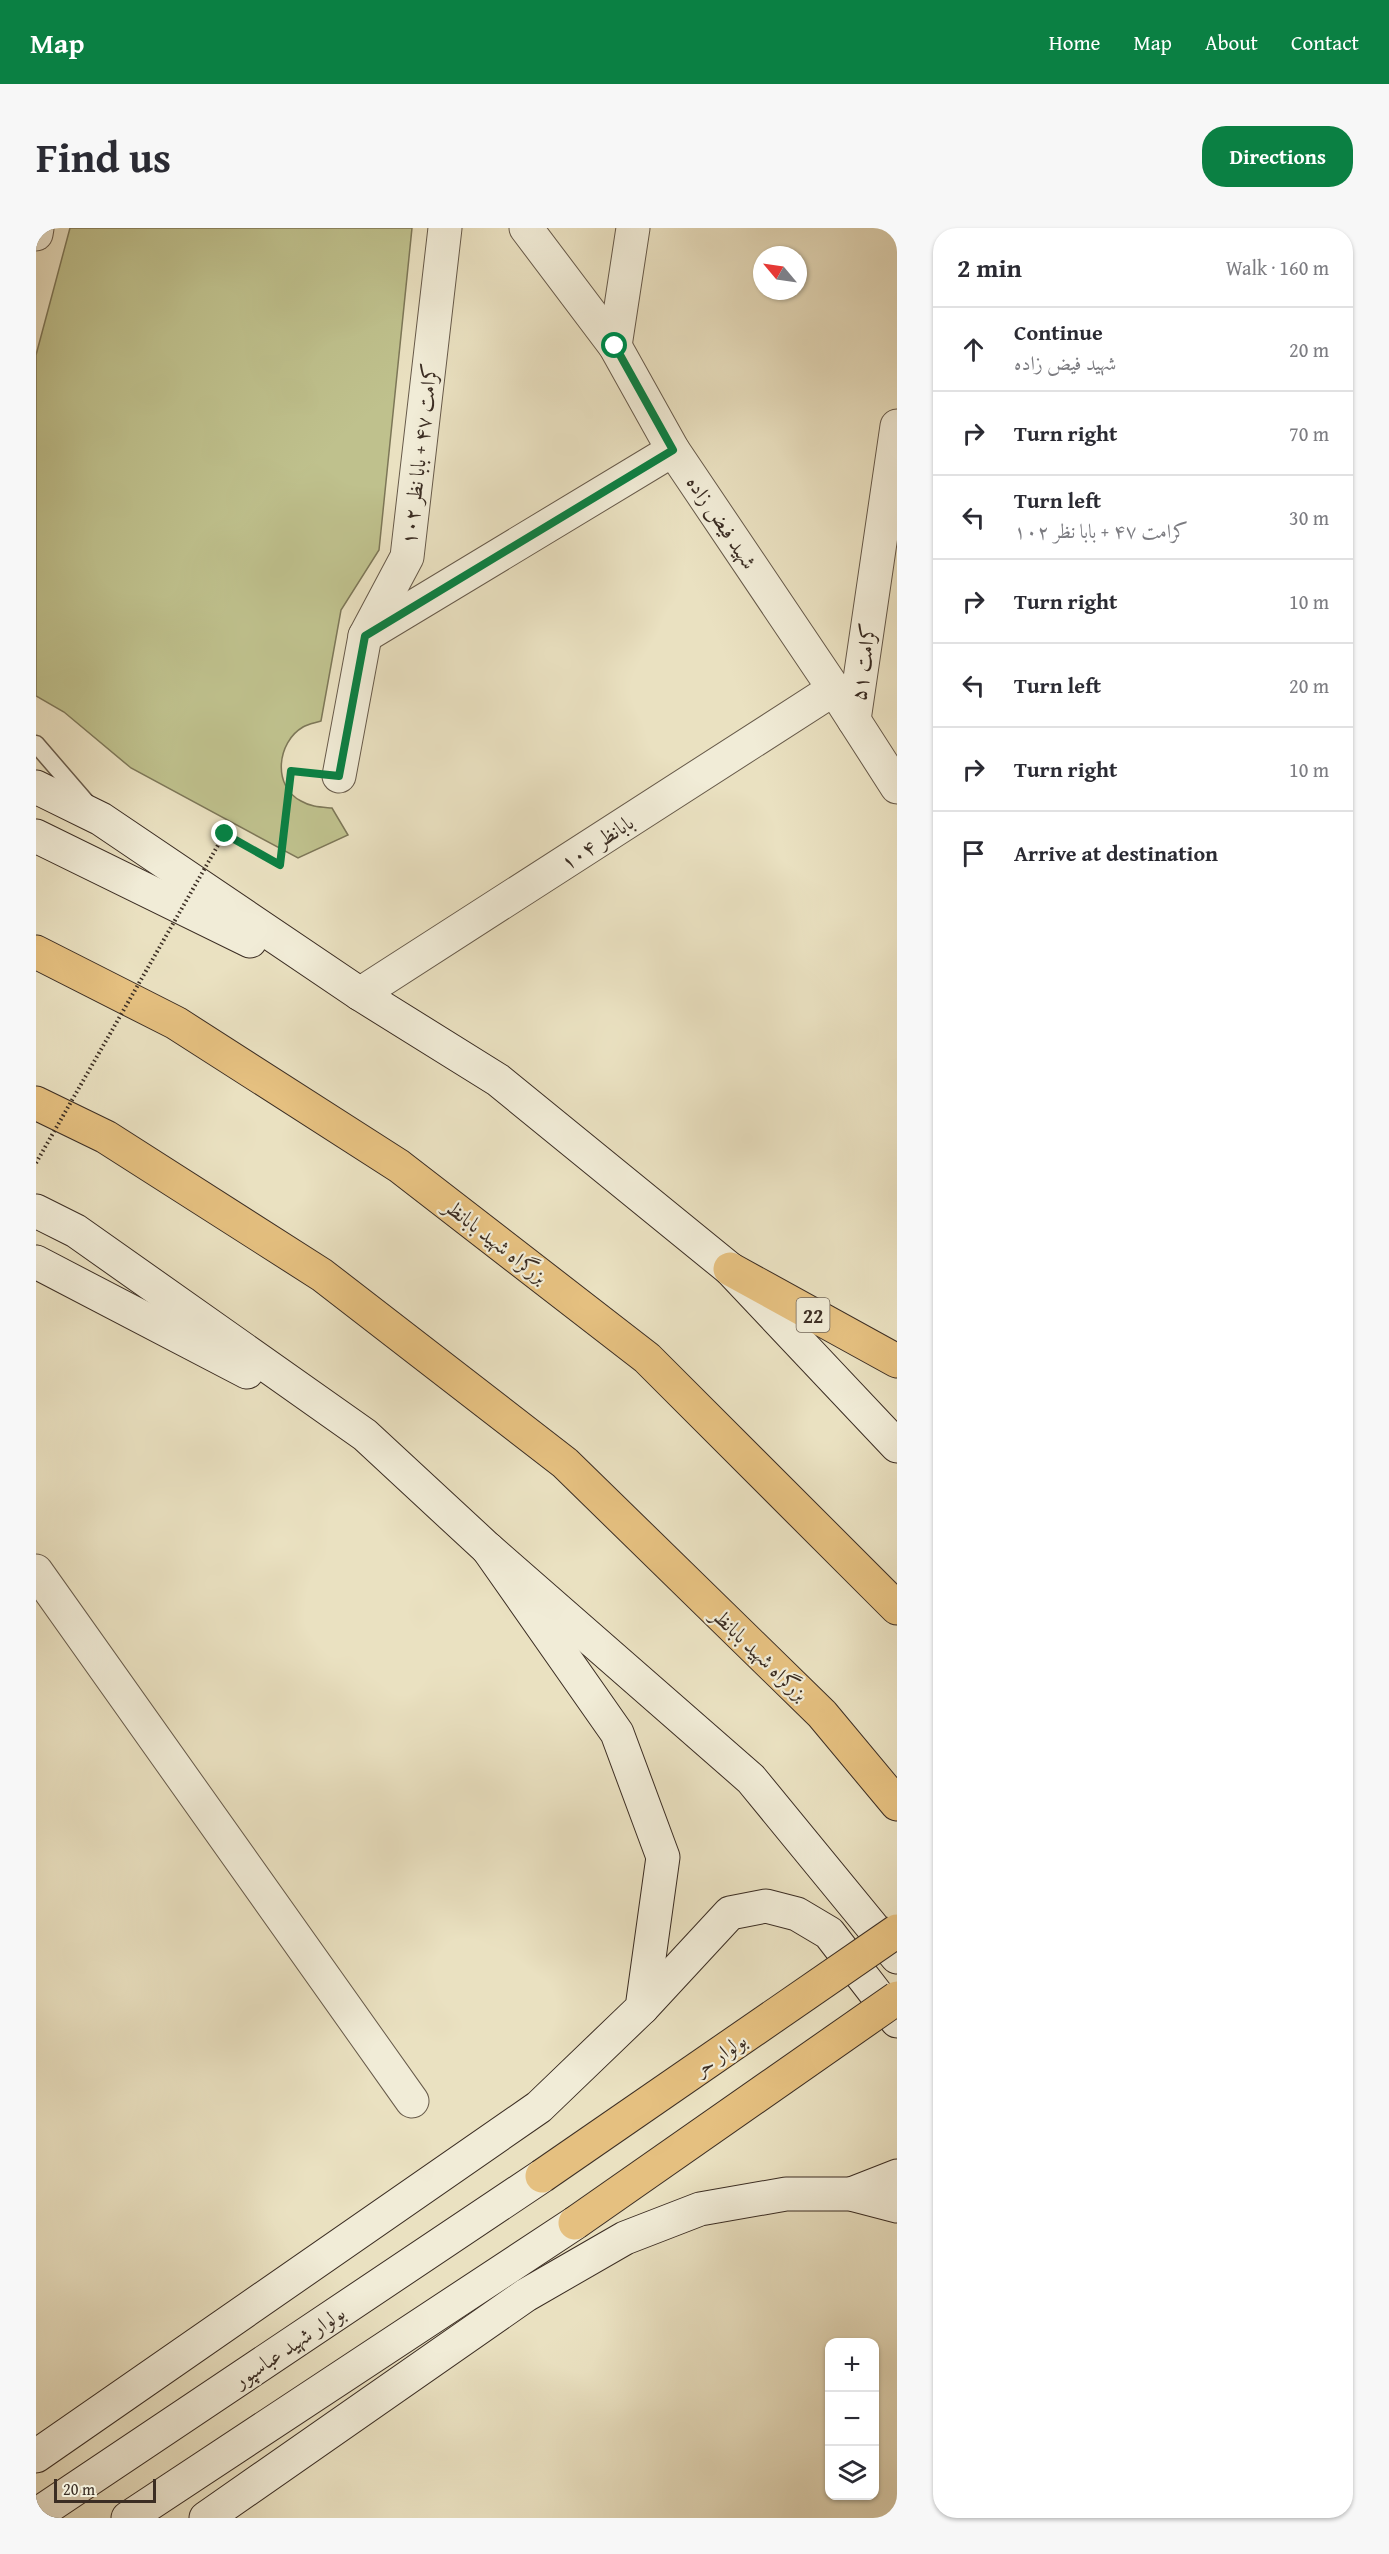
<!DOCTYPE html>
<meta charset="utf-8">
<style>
:root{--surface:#fff;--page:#f7f7f7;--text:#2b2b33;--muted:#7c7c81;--line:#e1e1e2;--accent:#0b8043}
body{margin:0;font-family:"Gentium Book Plus",Amiri,serif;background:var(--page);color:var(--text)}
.controls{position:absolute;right:18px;bottom:18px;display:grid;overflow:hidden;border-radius:12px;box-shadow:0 2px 4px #0004}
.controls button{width:54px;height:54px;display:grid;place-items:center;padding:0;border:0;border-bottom:2px solid var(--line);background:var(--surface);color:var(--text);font:30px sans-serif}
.compass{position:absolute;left:717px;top:18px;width:54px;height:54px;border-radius:50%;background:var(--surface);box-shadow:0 2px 4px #0004;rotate:299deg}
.scale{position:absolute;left:18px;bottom:15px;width:102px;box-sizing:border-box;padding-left:6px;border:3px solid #3b2d23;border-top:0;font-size:16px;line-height:21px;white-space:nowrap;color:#3b2d23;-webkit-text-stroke:4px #f1ecd7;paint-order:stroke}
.stop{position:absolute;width:18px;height:18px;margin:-14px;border:4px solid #0b8043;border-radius:50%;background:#fff}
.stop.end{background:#0b8043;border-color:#fff;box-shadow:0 2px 6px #0008}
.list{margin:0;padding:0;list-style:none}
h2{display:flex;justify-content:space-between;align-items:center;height:78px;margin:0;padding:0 24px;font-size:26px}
h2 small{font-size:20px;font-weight:400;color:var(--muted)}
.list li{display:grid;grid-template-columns:39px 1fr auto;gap:18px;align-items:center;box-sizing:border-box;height:84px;padding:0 24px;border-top:2px solid var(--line)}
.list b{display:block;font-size:22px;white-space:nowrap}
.list p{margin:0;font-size:20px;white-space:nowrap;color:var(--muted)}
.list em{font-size:20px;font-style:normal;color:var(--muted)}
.icon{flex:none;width:33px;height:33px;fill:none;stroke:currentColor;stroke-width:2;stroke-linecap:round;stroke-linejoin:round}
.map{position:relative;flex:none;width:861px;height:2290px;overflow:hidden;border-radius:24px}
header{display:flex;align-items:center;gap:36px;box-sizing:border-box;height:84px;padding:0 30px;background:var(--accent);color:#fff}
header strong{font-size:28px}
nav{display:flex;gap:33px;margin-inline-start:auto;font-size:21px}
.intro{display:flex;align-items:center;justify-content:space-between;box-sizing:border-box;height:144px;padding:0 36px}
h1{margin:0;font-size:42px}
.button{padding:15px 27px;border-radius:24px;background:var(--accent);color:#fff;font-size:21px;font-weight:700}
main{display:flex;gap:36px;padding:0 36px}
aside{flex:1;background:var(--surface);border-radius:24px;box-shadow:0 2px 4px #0004}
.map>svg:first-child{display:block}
.green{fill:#bfc18d;stroke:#7d7758;stroke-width:1.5}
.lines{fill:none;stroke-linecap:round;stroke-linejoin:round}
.service-casing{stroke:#675a4a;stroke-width:19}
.minor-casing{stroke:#675a4a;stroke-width:35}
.secondary-casing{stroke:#3b2d23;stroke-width:35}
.primary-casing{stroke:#3b2d23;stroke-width:35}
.trunk-casing{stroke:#3b2d23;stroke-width:35}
.path{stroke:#3b2d23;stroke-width:4;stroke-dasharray:1.5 3;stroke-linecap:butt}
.service{stroke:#f1ecd7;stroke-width:16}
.minor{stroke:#f1ecd7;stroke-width:33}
.secondary{stroke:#f1ecd7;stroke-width:33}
.primary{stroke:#e5c080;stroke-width:33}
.trunk{stroke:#e5c080;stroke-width:33}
.primary-bridge-casing{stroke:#3b2d23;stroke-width:35;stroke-linecap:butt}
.path-bridge{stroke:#3b2d23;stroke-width:4;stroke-dasharray:1.5 3;stroke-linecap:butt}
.primary-bridge{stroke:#e5c080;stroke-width:33}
.route{stroke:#0b8043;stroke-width:8}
.labels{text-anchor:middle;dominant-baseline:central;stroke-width:4.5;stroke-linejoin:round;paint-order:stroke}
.shield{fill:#f1ecd7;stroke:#726659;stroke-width:1.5}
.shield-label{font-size:20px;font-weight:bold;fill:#3b2d23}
.street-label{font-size:21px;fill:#3b2d23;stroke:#f1ecd7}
</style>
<header>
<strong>Map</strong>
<nav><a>Home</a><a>Map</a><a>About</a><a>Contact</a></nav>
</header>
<div class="intro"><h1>Find us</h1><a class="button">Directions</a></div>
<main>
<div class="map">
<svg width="861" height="2290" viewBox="0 0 861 2290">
<rect width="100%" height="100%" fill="#eae1c1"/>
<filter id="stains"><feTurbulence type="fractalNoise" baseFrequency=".00333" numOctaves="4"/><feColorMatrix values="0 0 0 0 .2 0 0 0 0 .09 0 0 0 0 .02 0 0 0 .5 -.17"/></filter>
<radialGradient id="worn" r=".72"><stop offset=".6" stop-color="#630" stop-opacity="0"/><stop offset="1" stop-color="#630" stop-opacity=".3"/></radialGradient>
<path class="green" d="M34 0H376L343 322 305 382 285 493C279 495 272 496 267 499 241 514 236 558 265 573 275 579 285 579 296 580L312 607 262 630 95 540 28 484 0 468V127Z"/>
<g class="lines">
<g class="service-casing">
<polyline id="service" points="0,516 50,574"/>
</g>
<g class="minor-casing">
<g id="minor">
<polyline points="490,0 579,118 637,222 798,461 861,559"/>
<polyline points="0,6 1,0"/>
<polyline points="579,118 597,0"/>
<polyline points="329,408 637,222"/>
<polyline points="818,492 861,198"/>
<polyline points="303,548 329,408 371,329 409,0"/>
<polyline points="324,766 798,461"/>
<polyline points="0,1343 376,1873"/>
</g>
</g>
<g class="secondary-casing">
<g id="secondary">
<polyline points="0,559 65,591 324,766 462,852 694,1041 861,1218"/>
<polyline points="0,608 214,713"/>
<polyline points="0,983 40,1003 329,1207 452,1321 715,1551 861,1729"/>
<polyline points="0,1034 211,1144"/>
<polyline points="606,1780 694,1685 730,1678 761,1686 793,1705 861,1793"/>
<polyline points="815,1966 861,1948"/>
<polyline points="0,2228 503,1879 606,1780 627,1629 581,1505 452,1321"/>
<polyline points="0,2287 506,1948"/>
<polyline points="92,2290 539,1995"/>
<polyline points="170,2290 490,2067 589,2010 664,1981 750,1966 815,1966 861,1978"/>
</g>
</g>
<g class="primary-casing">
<polyline id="primary" points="694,1041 861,1133"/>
</g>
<g class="trunk-casing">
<g id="trunk">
<polyline points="0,724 140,795 363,938 611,1130 861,1380"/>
<polyline points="0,875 70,909 286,1047 529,1235 786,1486 861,1576"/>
</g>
</g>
<polyline class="path" points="189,605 244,637 255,543 270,545"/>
<use href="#service" class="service"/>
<use href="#minor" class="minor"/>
<use href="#secondary" class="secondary"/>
<use href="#primary" class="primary"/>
<use href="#trunk" class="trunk"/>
<g class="primary-bridge-casing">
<g id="primary-bridge">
<polyline points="506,1948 861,1703"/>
<polyline points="539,1995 861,1770"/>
</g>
</g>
<polyline class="path-bridge" points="0,935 189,605"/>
<use href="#primary-bridge" class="primary-bridge"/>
</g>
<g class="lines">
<polyline class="route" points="189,606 244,637 255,543 303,548 329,408 637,222 579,118"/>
</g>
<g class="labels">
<rect class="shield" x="760.5" y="1070" width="33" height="34" rx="4.5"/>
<g class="shield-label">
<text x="777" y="1087">22</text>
</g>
<g class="street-label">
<text transform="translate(383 226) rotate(-83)">کرامت ۴۷ + بابا نظر ۱۰۲</text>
<text transform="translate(686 294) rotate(56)">شهید فیض زاده</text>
<text transform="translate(827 434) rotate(-82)">کرامت ۵۱</text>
<text transform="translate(561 614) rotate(-33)">بابانظر ۱۰۴</text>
<text transform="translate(460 1013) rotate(38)">بزرگراه شهید بابانظر</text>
<text transform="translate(724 1426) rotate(44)">بزرگراه شهید بابانظر</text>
<text transform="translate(684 1826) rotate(-35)">بولوار حر</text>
<text transform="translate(253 2118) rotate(-34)">بولوار شهید عباسپور</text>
</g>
</g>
<rect width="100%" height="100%" filter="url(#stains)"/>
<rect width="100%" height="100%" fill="url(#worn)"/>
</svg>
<div class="controls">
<button>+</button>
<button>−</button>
<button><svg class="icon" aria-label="layers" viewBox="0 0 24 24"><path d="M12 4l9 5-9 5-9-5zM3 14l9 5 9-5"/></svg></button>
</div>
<svg class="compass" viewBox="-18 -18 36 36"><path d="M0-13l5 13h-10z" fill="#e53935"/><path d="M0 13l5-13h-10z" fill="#7c7c81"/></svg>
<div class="scale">20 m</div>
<div class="stop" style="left:579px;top:118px"></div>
<div class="stop end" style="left:189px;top:606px"></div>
</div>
<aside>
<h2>2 min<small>Walk · 160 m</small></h2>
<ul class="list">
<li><svg class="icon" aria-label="ahead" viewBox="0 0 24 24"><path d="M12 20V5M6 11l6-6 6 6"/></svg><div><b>Continue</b><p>شهید فیض زاده</p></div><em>20 m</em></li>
<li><svg class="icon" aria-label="right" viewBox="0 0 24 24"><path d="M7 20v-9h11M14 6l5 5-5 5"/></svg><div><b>Turn right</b></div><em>70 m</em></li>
<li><svg class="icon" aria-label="left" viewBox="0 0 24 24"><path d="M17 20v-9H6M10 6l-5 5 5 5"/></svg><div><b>Turn left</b><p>کرامت ۴۷ + بابا نظر ۱۰۲</p></div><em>30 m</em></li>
<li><svg class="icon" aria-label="right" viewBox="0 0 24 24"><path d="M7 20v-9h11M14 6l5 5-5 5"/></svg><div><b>Turn right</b></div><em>10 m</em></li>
<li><svg class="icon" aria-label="left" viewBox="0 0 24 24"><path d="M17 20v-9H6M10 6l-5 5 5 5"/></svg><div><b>Turn left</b></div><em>20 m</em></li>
<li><svg class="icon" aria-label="right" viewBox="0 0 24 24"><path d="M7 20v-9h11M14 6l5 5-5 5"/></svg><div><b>Turn right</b></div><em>10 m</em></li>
<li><svg class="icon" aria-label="arrive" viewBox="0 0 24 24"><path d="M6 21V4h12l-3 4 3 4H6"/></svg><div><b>Arrive at destination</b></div></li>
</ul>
</aside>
</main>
